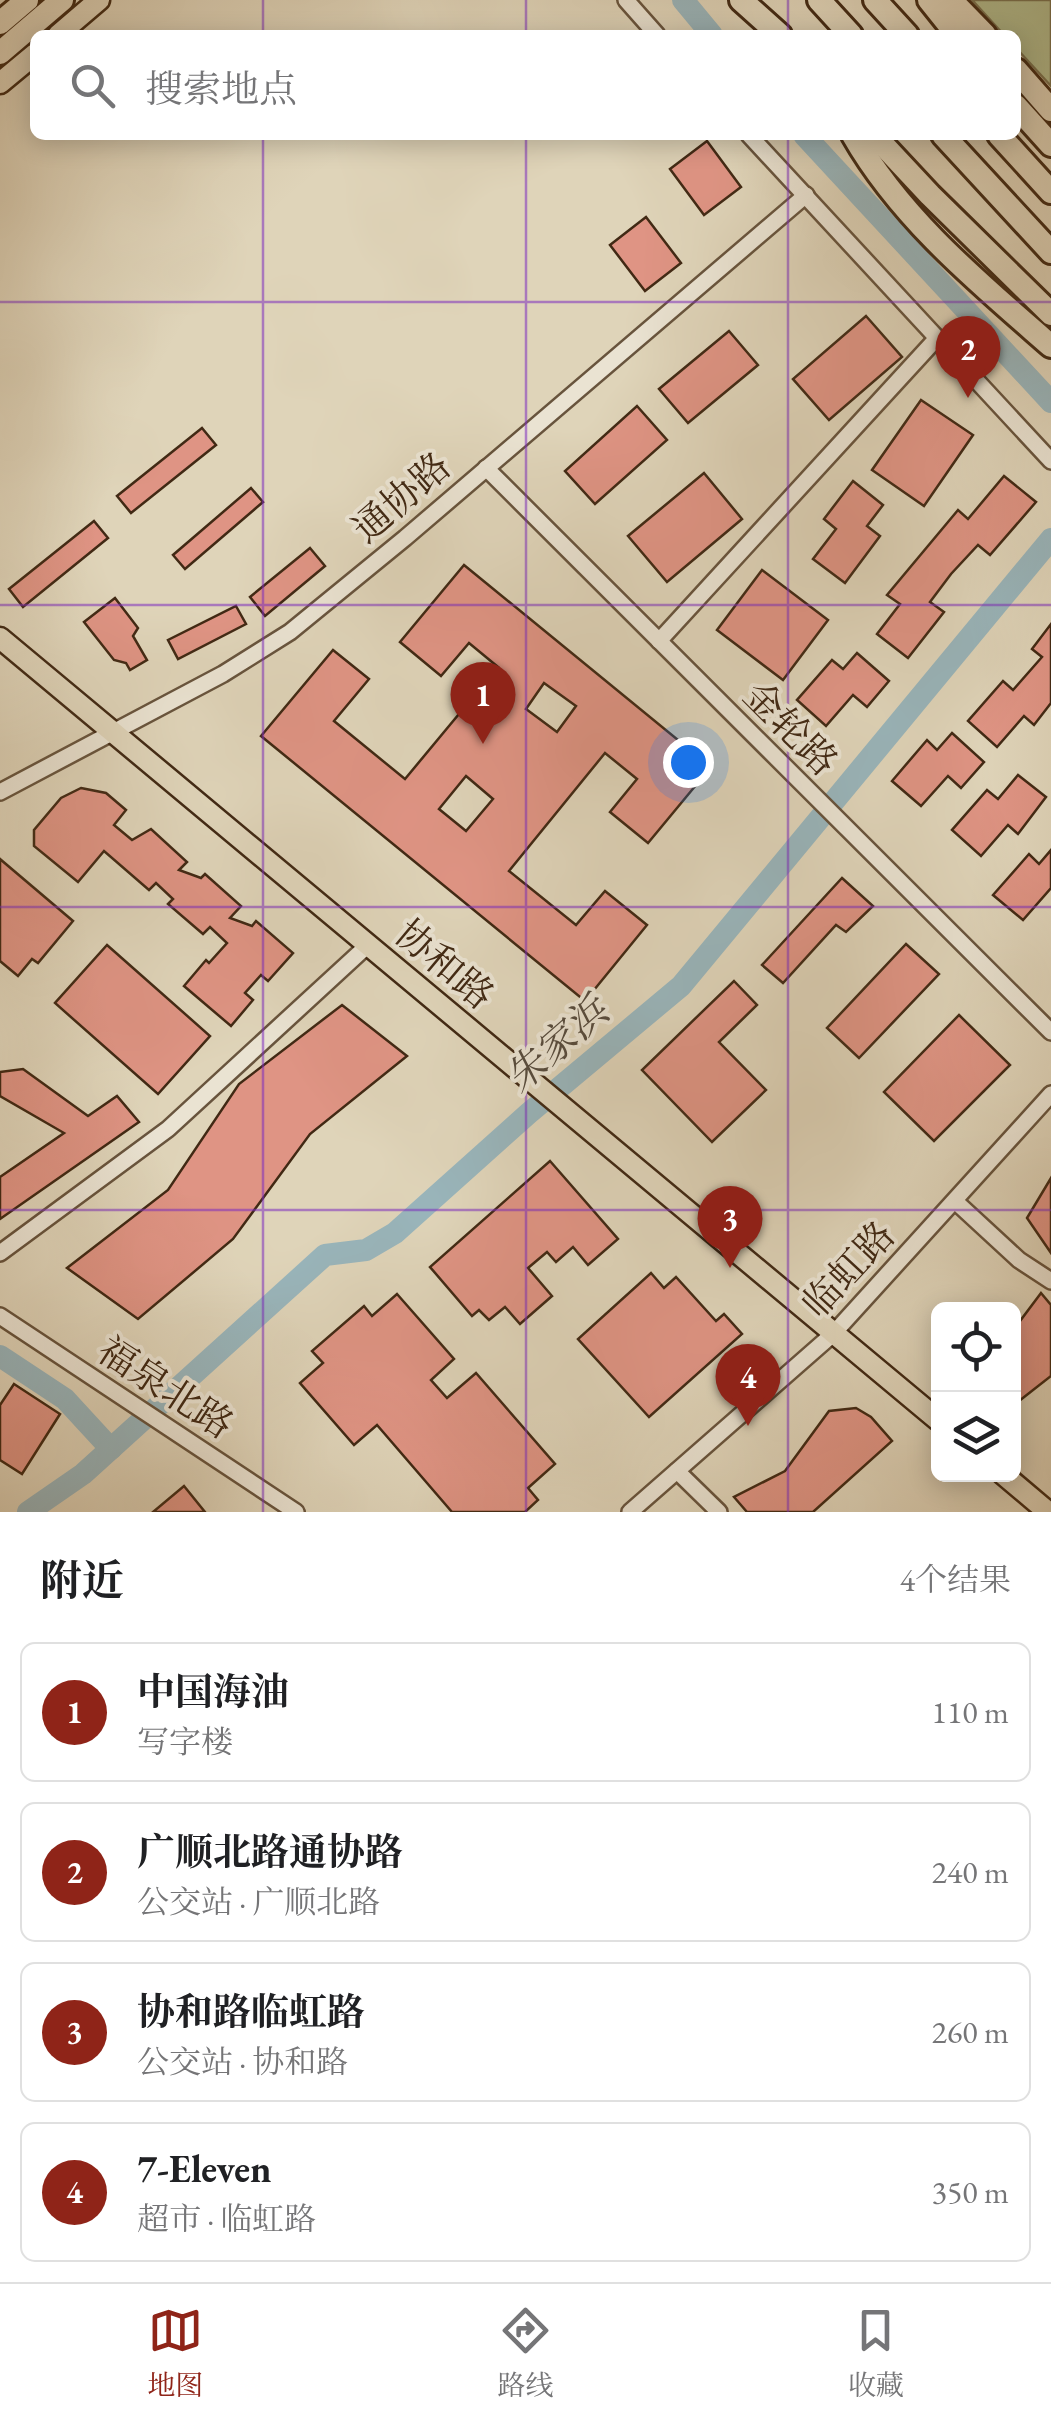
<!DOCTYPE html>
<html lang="zh">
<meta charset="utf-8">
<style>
:root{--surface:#fff;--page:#f2f2f2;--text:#202124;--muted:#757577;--line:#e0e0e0;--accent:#8f2418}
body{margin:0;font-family:"EB Garamond","Noto Serif SC",serif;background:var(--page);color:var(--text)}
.controls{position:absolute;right:30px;bottom:30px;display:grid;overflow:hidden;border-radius:15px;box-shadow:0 5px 25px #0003}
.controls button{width:90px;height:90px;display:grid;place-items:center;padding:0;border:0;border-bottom:2px solid var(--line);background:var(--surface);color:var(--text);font:50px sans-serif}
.you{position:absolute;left:688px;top:762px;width:35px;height:35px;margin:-25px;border:8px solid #fff;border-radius:50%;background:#1a73e8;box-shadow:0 0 0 15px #1a73e833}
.badge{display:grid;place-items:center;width:65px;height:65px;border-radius:50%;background:var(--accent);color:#fff;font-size:32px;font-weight:700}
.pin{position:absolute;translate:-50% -82px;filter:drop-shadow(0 2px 5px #0008)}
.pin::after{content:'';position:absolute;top:52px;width:35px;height:30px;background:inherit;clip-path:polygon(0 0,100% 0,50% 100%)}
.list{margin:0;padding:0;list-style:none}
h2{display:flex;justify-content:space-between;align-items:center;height:130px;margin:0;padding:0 40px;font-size:42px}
h2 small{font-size:32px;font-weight:400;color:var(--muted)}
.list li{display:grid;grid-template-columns:65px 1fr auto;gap:30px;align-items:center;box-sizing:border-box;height:140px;margin:0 20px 20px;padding:0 20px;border:2px solid var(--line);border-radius:15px}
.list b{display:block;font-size:38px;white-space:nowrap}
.list p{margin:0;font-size:32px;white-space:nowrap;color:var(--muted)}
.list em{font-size:32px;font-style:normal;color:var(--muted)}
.icon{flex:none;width:55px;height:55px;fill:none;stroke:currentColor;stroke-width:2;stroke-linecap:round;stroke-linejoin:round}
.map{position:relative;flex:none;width:1051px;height:1512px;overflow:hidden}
.search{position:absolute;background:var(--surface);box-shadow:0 5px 25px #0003;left:30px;right:30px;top:30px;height:110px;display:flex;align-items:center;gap:25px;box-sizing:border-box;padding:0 35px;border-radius:15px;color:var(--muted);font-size:38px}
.sheet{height:770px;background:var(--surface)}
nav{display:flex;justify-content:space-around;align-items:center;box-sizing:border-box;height:140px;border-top:2px solid var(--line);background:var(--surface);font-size:28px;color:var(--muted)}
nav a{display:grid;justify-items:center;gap:5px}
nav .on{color:var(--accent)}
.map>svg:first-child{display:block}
.green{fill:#b1bd90;stroke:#797352;stroke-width:2.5}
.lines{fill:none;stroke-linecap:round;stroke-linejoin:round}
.river{stroke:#99b5bb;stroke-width:22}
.building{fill:#df9484;stroke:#412914;stroke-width:2.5;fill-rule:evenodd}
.minor-casing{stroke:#68543d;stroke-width:20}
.major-casing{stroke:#412914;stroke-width:25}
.highway-casing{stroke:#412914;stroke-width:28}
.minor{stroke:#eae3d2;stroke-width:15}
.major{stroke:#dfd4b9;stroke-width:20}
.highway{stroke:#dfd4b9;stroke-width:22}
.grid{fill:none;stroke:#7b2cbf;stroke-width:2.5;stroke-opacity:0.55}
.labels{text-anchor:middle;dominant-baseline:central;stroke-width:8;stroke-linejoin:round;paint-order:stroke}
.street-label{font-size:38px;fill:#412914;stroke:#eae3d2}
.water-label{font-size:40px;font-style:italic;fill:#574c3e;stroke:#eae3d2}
</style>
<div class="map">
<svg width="1051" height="1512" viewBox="0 0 1051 1512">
<rect width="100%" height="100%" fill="#dfd4b9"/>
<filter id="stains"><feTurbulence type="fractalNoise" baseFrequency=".002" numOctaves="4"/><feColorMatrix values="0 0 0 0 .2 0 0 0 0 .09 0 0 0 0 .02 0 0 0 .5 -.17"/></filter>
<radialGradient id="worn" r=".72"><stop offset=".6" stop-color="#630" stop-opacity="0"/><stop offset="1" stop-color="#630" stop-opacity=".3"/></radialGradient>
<polygon class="green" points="972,0 1051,0 1051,86 1016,48 1016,35 1004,35"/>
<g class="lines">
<g class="river">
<polyline points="683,0 712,35"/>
<polyline points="804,135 1051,402"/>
<polyline points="0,1356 65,1399 111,1449"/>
<polyline points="28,1512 83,1474 325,1255 366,1250 395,1233 529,1113 681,986 1051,539"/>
</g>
</g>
<g class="building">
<polygon points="707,141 741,187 704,215 670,169"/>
<polygon points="646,217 681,263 645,291 610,245"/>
<polygon points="866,316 902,357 829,420 793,379"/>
<polygon points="729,331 758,365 688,423 659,389"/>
<polygon points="921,400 973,435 924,506 872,470"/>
<polygon points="637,406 667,440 595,504 565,471"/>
<polygon points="202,428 216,445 131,513 117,496"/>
<polygon points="704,473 742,519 667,582 628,536"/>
<polygon points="1004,476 1036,502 990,555 978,545 951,574 930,602 944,612 908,658 877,634 900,604 887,595 958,510 968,519"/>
<polygon points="853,481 883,505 867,526 880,536 845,583 813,559 836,529 824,519"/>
<polygon points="251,488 263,502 185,569 173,555"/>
<polygon points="94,521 108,538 23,607 9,589"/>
<polygon points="310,548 325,566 265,616 250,597"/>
<path d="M464 565 711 767 648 843 610 812 637 779 605 753 509 871 576 925 605 891 647 925 585 1001 261 736 333 650 369 679 334 721 405 779 498 667 469 643 441 676 400 642ZM544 683 576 706 557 732 526 709ZM466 776 493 799 466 831 439 809Z"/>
<polygon points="762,570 828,620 783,680 717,630"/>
<polygon points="115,598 138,628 133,636 147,660 130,670 126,663 114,660 84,622"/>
<polygon points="236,606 246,624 178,659 168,640"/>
<polygon points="1051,624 1051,703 1034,725 1024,716 997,747 968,721 1003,681 1013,690 1042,657 1032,649"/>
<polygon points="857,653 889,681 867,707 853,695 826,726 797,700 832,660 843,669"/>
<polygon points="952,733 984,762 961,788 948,776 921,806 892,781 927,740 937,750"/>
<polygon points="1018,775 1046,797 1018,834 1008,825 981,856 952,830 987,790 998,799"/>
<polygon points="81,788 106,793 126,810 114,825 132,840 151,829 187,862 179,870 201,878 205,874 241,906 230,918 252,926 256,921 293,953 268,981 261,975 245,993 253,1000 231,1026 184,986 206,960 209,963 227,943 210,927 203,934 168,904 173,899 156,883 149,890 104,851 78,882 34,846 34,830 61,798"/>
<polygon points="1051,850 1051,888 1023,920 993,895 1029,854 1039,864"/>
<polygon points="0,859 73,921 38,963 32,959 18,976 0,961"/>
<polygon points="842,878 873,906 846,932 836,925 783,983 762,965"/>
<polygon points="906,944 939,974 859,1058 827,1028"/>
<polygon points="107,945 210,1036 158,1094 55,1003"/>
<polygon points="734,981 757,1005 719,1042 766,1090 712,1142 642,1070"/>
<polygon points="342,1005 407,1056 310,1134 233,1239 138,1319 67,1268 168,1190 239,1084"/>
<polygon points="959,1015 1010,1065 934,1141 884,1092"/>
<polygon points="23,1069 88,1116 117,1096 139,1122 0,1219 0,1177 64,1133 0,1096 0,1072"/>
<polygon points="550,1161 618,1239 588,1265 573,1247 556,1262 547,1252 528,1268 552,1296 520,1324 505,1307 489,1320 479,1310 472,1316 430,1267"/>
<polygon points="1051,1178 1051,1253 1027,1218"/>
<polygon points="651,1273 664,1288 676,1277 716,1321 724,1314 742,1334 649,1417 578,1339"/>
<polygon points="1041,1293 1051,1305 1051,1376 1014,1405 1014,1329"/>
<polygon points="397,1294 454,1359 431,1380 447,1398 476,1373 555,1464 528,1488 538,1500 525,1512 452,1512 377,1425 354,1445 300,1383 323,1363 312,1351 364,1306 372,1316"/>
<polygon points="14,1384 60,1414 22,1474 0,1460 0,1405"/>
<polygon points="856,1408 871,1417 892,1441 813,1512 747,1512 734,1497 785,1471 829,1411"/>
<polygon points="184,1486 205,1512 153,1512"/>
</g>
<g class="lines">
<g class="minor-casing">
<g id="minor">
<polyline points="626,0 657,35"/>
<polyline points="749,135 1051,461"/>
<polyline points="486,468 1051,1032"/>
<polyline points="659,641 937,338"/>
<polyline points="0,792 223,674 290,632 405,538 806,195"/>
<polyline points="955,1201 1019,1260 1051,1281"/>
<polyline points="0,1253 168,1129 368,945"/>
<polyline points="0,1316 296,1512"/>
<polyline points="677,1471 719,1512"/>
<polyline points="630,1512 833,1334 1051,1094"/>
</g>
</g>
<g class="major-casing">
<g id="major">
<polyline points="58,35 99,0"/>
<polyline points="0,83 35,54"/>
<polyline points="0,638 938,1420"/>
<polyline points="1003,1474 1048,1512"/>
</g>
</g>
<g class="highway-casing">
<g id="highway">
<polyline points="741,0 780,35"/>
<polyline points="819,0 851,35"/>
<polyline points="875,0 907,35"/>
<polyline points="929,0 957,35"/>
<polyline points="951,0 985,35"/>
<polyline points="0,23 27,0"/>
<polyline points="0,53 62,0"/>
<polyline points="1016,70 1051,110"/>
<polyline points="1016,106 1051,145"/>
<path d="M853 135C901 219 979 283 1051 346"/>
<polyline points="874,135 930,195 1051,314"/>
<polyline points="943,135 1051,252"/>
<polyline points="999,135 1051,192"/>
</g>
</g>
<use href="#minor" class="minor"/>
<use href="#major" class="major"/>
<use href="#highway" class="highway"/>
</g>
<path class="grid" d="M263 0V35M526 0V35M788 0V35M263 135V1512M526 135V1512M788 135V1512M0 302H1051M0 605H1051M0 907H1051M0 1210H1051"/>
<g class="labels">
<g class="street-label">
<text transform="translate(401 497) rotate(-41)">通协路</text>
<text transform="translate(791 728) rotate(45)">金轮路</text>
<text transform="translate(445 964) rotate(40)">协和路</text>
<text transform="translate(848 1269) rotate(-47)">临虹路</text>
<text transform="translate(166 1387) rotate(33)">福泉北路</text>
</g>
<g class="water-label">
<text transform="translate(556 1044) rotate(-41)">朱家浜</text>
</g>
</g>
<rect width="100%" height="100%" filter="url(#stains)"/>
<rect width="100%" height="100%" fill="url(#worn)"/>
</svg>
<div class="controls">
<button><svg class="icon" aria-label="locate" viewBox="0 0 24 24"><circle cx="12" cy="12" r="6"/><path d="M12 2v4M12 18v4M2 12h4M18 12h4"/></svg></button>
<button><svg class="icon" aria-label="layers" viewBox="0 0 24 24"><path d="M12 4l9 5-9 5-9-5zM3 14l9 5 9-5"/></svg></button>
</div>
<div class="you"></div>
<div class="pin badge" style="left:483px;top:744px">1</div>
<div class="pin badge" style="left:968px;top:398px">2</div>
<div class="pin badge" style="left:730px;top:1268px">3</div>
<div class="pin badge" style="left:748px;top:1426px">4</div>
<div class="search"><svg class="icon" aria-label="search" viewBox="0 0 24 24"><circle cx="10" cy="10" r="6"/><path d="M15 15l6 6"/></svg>搜索地点</div>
</div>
<section class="sheet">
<h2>附近<small>4个结果</small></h2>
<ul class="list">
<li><span class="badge">1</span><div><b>中国海油</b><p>写字楼</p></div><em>110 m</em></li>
<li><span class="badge">2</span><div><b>广顺北路通协路</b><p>公交站 · 广顺北路</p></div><em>240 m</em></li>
<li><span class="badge">3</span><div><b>协和路临虹路</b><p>公交站 · 协和路</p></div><em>260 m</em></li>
<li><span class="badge">4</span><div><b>7-Eleven</b><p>超市 · 临虹路</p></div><em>350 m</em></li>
</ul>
</section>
<nav>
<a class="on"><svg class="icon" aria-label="map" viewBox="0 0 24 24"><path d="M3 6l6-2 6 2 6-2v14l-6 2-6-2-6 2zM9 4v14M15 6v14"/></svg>地图</a>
<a><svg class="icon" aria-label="directions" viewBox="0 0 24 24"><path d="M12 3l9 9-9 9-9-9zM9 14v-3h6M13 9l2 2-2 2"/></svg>路线</a>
<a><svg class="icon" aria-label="saved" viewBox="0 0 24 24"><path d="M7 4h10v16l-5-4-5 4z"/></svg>收藏</a>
</nav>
